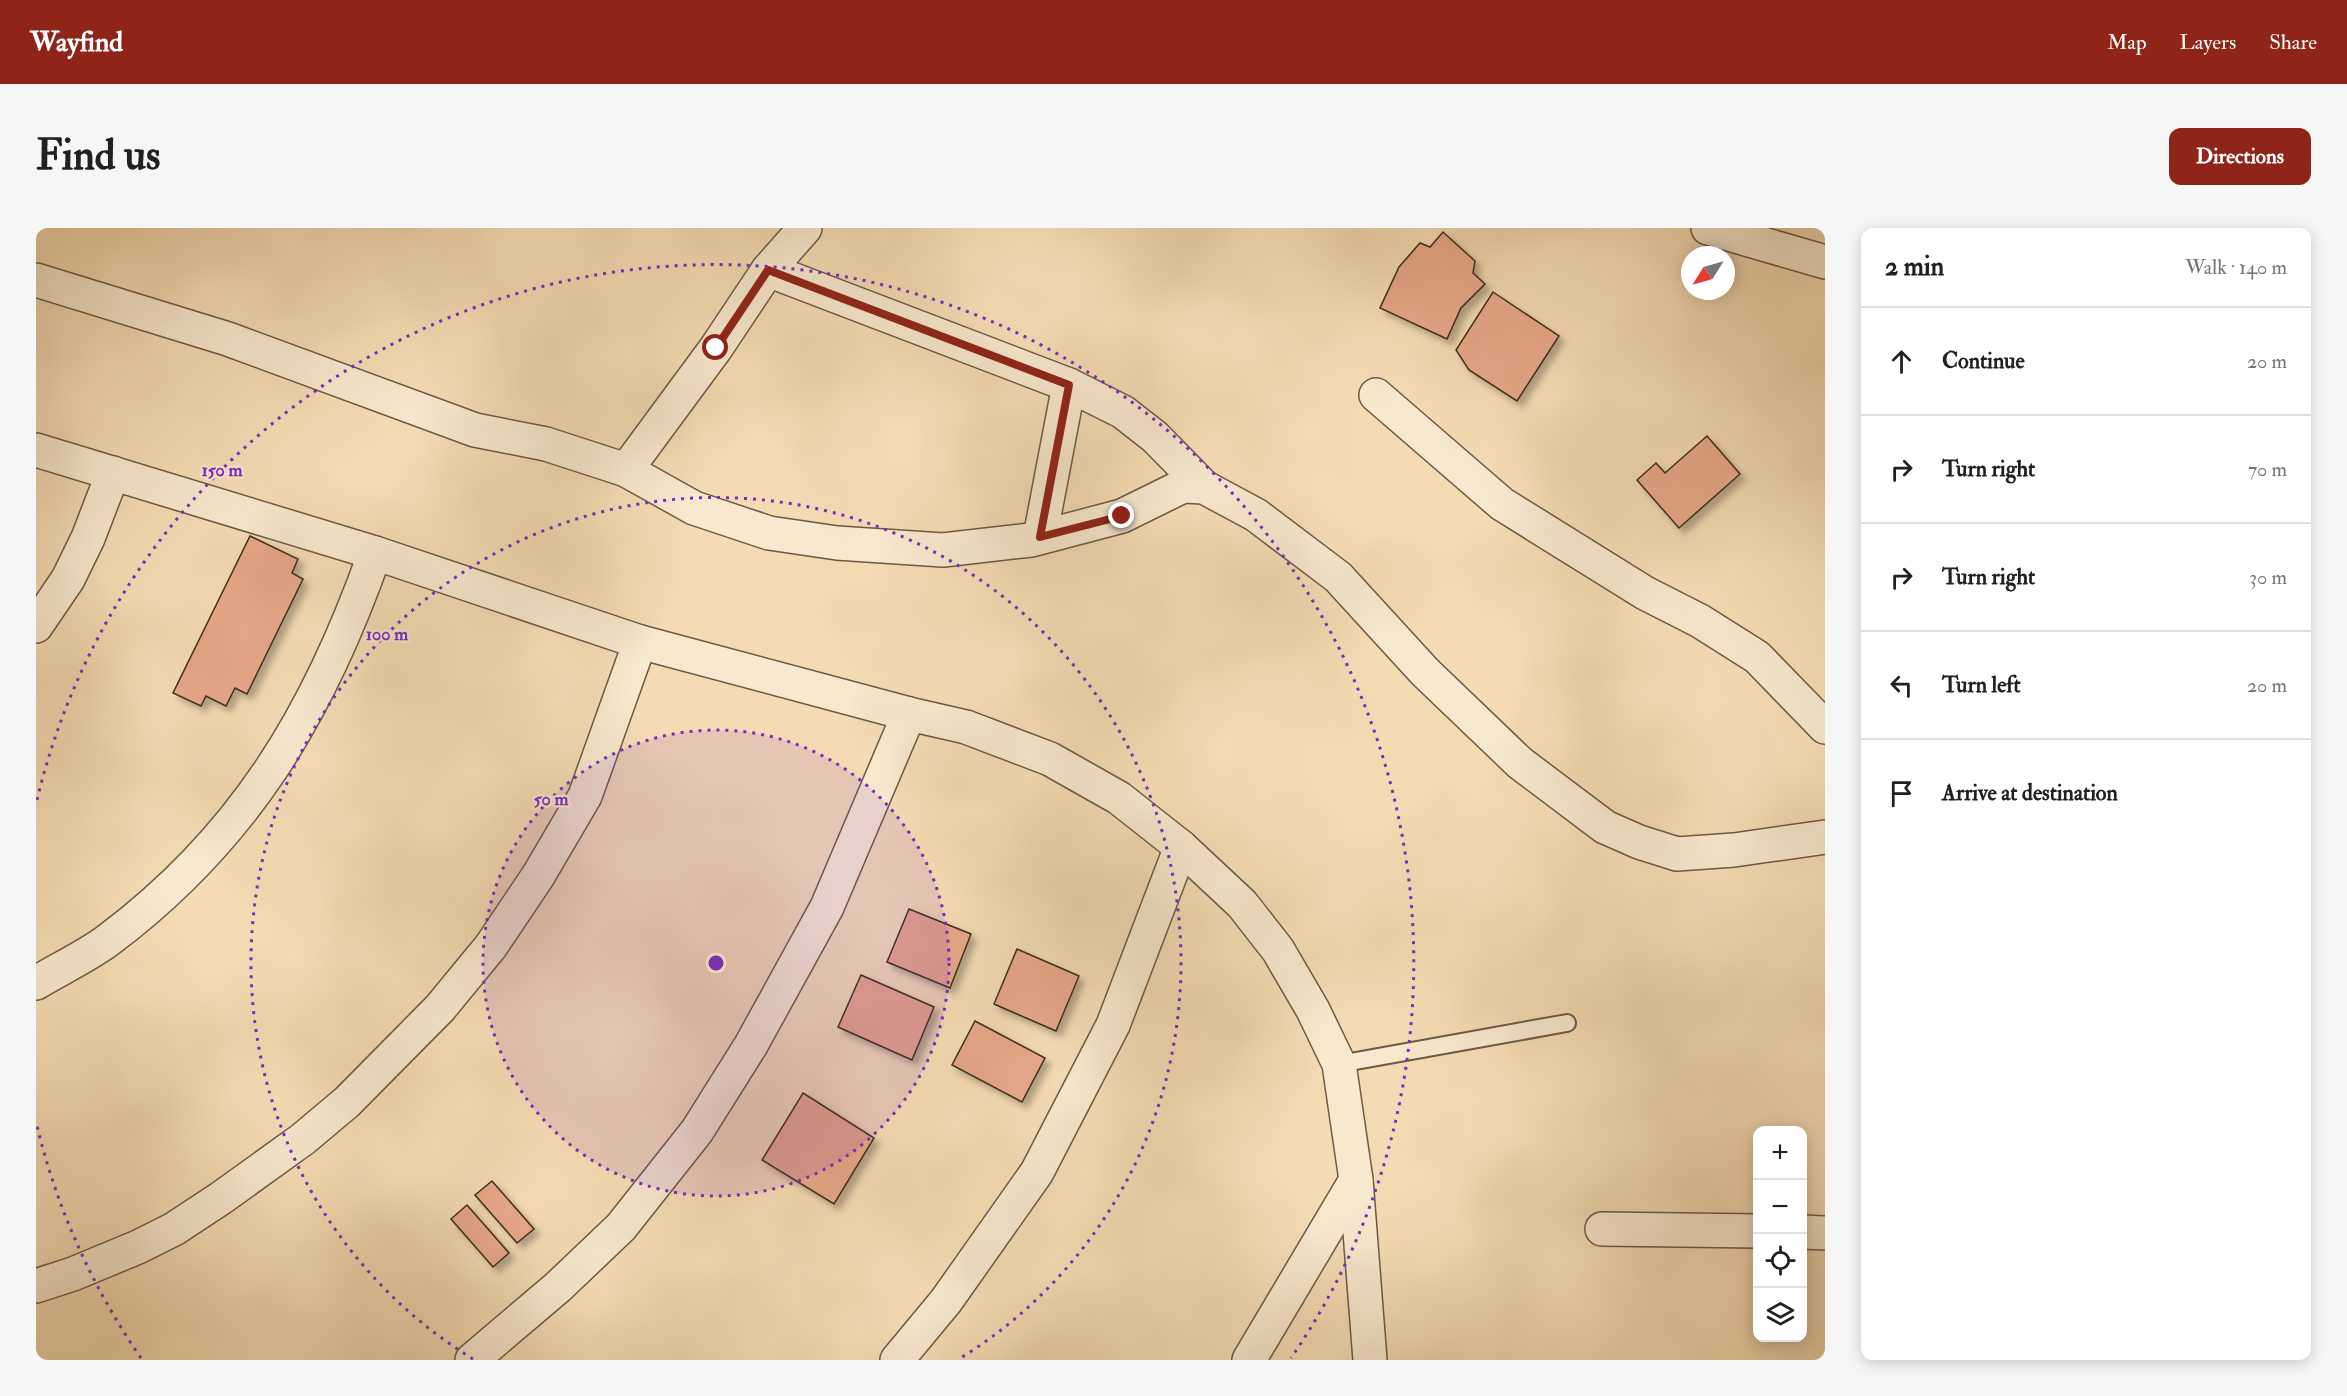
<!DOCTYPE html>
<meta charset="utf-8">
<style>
:root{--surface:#fff;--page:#f6f6f6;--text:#202124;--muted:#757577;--line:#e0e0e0;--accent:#8f2418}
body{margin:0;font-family:"IM FELL Double Pica",serif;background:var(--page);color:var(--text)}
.controls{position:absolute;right:18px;bottom:18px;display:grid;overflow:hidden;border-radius:12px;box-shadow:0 3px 15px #0003}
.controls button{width:54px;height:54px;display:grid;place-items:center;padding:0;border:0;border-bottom:2px solid var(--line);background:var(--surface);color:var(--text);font:30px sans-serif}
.compass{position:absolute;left:1645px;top:18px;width:54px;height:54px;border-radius:50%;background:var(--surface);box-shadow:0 3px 15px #0003;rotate:233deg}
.stop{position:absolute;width:18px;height:18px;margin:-14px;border:4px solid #8f2418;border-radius:50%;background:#fff}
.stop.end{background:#8f2418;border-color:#fff;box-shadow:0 2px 6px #0008}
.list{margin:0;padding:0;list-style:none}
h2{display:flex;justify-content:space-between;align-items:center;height:78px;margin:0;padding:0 24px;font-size:26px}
h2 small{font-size:20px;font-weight:400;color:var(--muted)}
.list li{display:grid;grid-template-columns:39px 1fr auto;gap:18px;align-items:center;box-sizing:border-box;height:108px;padding:0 24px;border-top:2px solid var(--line)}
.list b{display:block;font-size:22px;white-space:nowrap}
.list em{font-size:20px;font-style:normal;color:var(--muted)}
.icon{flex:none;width:33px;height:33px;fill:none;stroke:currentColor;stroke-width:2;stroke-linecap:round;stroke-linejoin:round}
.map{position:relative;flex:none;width:1789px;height:1132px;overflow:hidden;border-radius:12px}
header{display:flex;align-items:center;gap:36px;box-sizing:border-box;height:84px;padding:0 30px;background:var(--accent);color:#fff}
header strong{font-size:28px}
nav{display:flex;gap:33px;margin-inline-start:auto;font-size:21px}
.intro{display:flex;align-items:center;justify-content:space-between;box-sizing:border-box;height:144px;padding:0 36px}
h1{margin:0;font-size:42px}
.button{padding:15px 27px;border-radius:12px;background:var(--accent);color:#fff;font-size:21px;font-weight:700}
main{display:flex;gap:36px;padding:0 36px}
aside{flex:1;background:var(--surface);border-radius:12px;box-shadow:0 3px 15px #0003}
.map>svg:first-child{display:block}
.building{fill:#e6a889;stroke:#3e2e1d;stroke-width:1.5;filter:url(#shadow)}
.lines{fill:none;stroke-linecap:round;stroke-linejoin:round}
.lane-casing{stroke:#6c5943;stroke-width:20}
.street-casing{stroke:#6c5943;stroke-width:36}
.lane{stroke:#f8e8ce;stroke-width:16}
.street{stroke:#f8e8ce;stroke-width:33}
.route{stroke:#8f2418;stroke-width:8}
.ring{fill:none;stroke:#7b2cbf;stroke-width:3;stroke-dasharray:3 6}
.centre{fill:#7b2cbf;stroke:#f8e8ce;stroke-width:3}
.ring-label{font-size:18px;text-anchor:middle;font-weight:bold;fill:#7b2cbf;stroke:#f8e8ce;stroke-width:4.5;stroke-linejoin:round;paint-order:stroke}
</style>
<header>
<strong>Wayfind</strong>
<nav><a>Map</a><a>Layers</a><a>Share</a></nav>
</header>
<div class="intro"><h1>Find us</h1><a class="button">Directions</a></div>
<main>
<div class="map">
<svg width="1789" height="1132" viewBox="0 0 1789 1132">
<defs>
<filter id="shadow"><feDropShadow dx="5.5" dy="5.5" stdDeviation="3" flood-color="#0004"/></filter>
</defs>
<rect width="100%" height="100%" fill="#f5dbb4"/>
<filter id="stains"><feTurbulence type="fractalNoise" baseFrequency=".00333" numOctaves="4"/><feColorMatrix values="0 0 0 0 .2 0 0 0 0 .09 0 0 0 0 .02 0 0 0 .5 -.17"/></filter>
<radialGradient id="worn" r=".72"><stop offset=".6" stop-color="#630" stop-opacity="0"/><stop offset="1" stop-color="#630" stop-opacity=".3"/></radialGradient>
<g class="building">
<polygon points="1407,4 1439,33 1437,45 1449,56 1425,80 1411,111 1344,80 1363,39 1384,15 1394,19"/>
<polygon points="1457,64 1523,108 1481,173 1433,142 1420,122"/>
<polygon points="1671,208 1704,246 1643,300 1601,252 1620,235 1629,245"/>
<polygon points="214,308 262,331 256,345 267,351 211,466 199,460 190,478 170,468 165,478 137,465"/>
<polygon points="873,681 935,706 914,760 851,734"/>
<polygon points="981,721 1043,748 1020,803 958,776"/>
<polygon points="825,747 898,779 876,832 802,799"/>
<polygon points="939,793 1009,830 986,874 916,837"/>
<polygon points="767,865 838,910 798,976 726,932"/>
<polygon points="456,953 498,1001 481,1015 439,967"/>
<polygon points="431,977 473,1025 457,1039 415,991"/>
</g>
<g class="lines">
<g class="lane-casing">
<polyline id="lane" points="1303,836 1531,795"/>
</g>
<g class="street-casing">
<g id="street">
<polyline points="1672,0 1789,34"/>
<polyline points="732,42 1033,157 1087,184 1119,209 1168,259"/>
<polyline points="0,52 192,111 439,202 510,216 590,242 658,280 733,305 801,315 907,322 995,312 1086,288 1147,258 1168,259 1220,287 1302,349 1389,444 1484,535 1569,599 1603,614 1641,626 1698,622 1789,609"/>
<polyline points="1340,167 1466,276 1609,365 1664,393 1721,429 1789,499"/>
<polyline points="0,222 339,325 604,414 873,486 930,499 1014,531 1083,570 1145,619 1206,676 1242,722 1277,782 1303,836 1320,952 1334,1132"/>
<polyline points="590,242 680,120 732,42 769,0"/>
<polyline points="1004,309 1033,157"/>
<polyline points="0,398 32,351 52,310 77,245"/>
<path d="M0 755C23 741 49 729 71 713 209 610 283 484 339 325"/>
<polyline points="1566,1001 1722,1003"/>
<polyline points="1766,1004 1789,1005"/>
<polyline points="0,1058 37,1046 102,1019 138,1001 185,970 267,911 311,874 404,780 455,718 502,648 549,568 604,414"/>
<polyline points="436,1132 522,1059 585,999 661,903 715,817 791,679 873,486"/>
<polyline points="861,1132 910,1073 1001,944 1077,797 1145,619"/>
<polyline points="1213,1132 1320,952"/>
</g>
</g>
<use href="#lane" class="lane"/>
<use href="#street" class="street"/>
</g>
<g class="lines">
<polyline class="route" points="680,120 732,42 1033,157 1004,309 1086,288"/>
</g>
<circle cx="680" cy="735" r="233" fill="#7b2cbf" fill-opacity=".12"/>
<g class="ring">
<circle cx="680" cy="735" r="233"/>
<path d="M437 1131A465 465 0 1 1 923 1131"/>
<path d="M105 1130A698 698 0 0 1 1 898M1 572A698 698 0 1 1 1255 1130"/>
</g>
<circle cx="680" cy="735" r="9" class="centre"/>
<g class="ring-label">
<text x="186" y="248">150 m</text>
<text x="351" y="412">100 m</text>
<text x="515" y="577">50 m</text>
</g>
<rect width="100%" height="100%" filter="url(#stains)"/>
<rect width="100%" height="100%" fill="url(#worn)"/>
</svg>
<div class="controls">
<button>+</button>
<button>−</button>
<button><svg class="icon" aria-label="locate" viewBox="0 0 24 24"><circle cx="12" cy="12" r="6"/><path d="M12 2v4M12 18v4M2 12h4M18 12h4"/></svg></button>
<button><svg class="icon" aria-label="layers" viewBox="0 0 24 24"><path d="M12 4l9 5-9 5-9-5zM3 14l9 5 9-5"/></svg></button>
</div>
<svg class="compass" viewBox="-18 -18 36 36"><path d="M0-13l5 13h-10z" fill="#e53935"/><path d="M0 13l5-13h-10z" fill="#757577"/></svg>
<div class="stop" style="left:680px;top:120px"></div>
<div class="stop end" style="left:1086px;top:288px"></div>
</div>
<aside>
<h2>2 min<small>Walk · 140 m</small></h2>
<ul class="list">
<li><svg class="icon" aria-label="ahead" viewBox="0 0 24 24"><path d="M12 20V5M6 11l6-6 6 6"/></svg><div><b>Continue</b></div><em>20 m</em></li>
<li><svg class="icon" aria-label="right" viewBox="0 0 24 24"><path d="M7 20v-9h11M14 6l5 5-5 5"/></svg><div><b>Turn right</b></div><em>70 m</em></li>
<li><svg class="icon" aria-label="right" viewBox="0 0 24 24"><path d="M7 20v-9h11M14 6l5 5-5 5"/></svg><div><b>Turn right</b></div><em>30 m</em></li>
<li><svg class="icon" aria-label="left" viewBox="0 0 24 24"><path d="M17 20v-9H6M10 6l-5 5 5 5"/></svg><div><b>Turn left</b></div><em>20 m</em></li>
<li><svg class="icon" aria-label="arrive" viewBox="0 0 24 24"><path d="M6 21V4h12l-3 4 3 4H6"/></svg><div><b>Arrive at destination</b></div></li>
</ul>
</aside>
</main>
